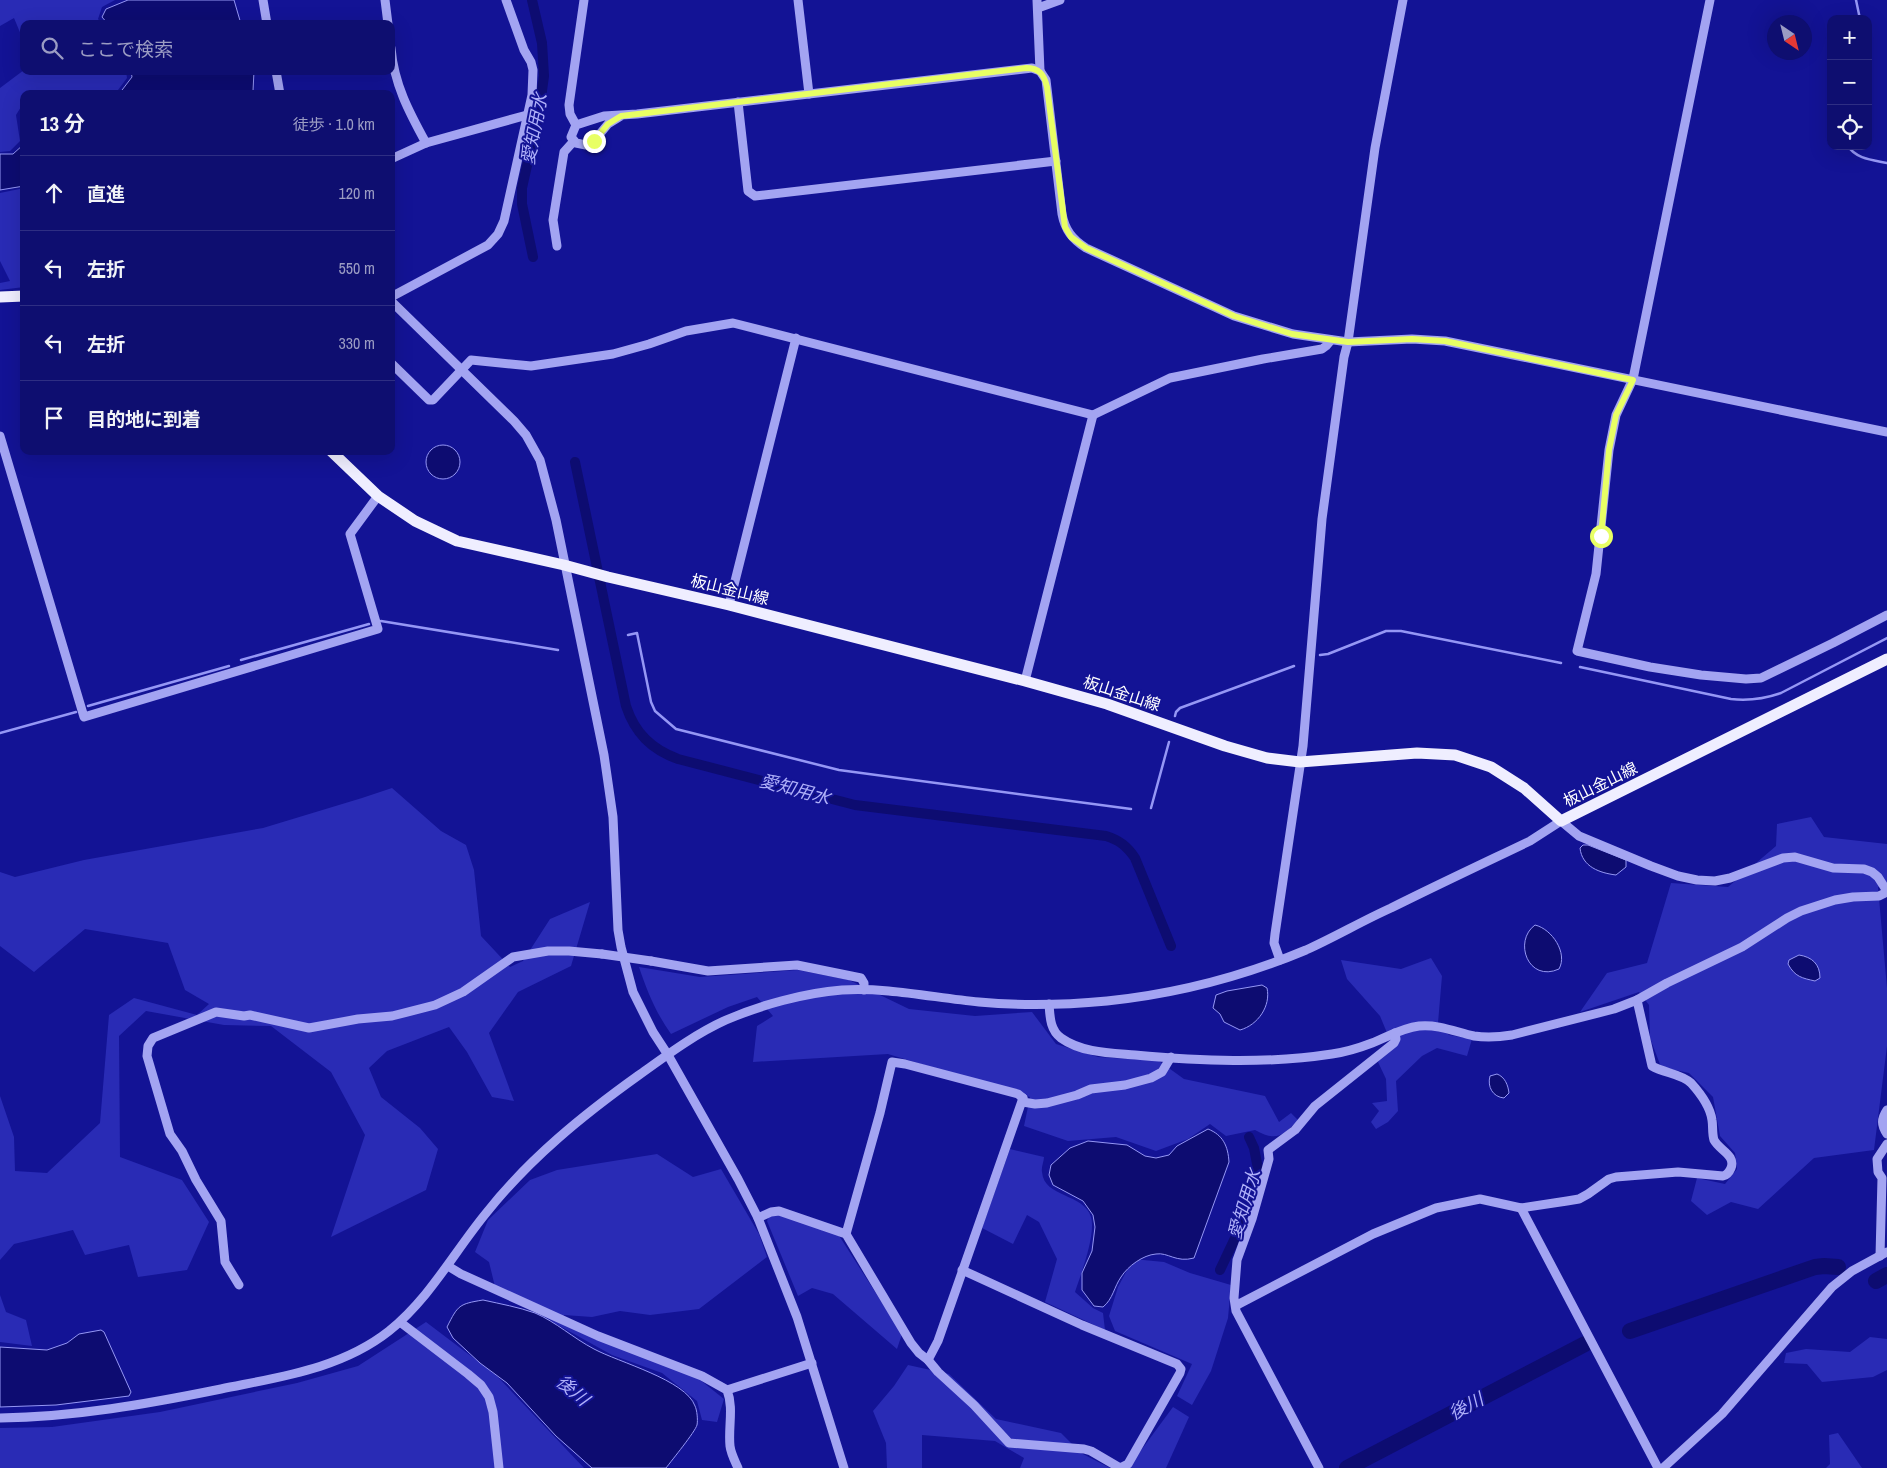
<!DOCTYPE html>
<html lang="ja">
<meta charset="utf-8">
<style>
:root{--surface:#0e0e70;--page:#171775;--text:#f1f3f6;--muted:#9b9cc3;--line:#2e2e83}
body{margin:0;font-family:"Archivo Narrow","Noto Sans JP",sans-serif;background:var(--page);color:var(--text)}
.controls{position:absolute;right:15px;top:15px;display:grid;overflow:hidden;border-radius:10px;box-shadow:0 5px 20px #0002}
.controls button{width:45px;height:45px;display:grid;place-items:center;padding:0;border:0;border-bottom:1px solid var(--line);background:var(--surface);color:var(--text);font:25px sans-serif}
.compass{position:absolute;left:1767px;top:15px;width:45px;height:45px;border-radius:50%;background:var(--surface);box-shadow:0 5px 20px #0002;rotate:145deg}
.stop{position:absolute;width:15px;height:15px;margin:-11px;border:4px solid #e8ff64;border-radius:50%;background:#fff}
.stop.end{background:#e8ff64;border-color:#fff;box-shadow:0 1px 5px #0008}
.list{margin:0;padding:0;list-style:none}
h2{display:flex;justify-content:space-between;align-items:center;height:65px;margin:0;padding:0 20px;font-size:21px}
h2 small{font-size:16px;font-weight:400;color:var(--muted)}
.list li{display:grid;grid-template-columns:32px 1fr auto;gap:15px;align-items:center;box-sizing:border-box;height:75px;padding:0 20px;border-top:1px solid var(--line)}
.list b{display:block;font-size:19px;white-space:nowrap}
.list em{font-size:16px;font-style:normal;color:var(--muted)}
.icon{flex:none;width:28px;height:28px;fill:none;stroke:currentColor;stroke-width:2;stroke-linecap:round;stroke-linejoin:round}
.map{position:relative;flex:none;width:1887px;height:1468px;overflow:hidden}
.search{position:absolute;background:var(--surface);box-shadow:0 5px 20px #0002;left:20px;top:20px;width:375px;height:55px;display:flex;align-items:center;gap:12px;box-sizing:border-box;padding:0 18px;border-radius:10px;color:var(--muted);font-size:19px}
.panel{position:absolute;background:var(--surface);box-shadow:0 5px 20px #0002;left:20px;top:90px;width:375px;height:365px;border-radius:10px}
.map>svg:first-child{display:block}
.green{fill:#292bb5}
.water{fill:#0d0c71;stroke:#9597f5}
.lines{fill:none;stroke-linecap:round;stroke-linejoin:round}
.stream{stroke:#9597f5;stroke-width:2.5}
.canal{stroke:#0d0c71;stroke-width:10}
.river{stroke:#0d0c71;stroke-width:16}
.minor{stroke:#a3a4f2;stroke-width:9}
.major{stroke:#efeeff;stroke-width:11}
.minor-bridge{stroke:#a3a4f2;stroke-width:9}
.route{stroke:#e8ff64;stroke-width:6}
.labels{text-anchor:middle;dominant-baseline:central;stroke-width:4;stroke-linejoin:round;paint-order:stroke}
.street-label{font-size:16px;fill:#fff;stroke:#131395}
.water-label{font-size:18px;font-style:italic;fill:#afb0f9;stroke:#131395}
</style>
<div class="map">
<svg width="1887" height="1468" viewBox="0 0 1887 1468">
<rect width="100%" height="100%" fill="#131395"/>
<g class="green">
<polygon points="0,0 115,0 102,7 98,19 102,24 24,24 24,42 14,18 0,26"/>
<polygon points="24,70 126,71 127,78 115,94 24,94 24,102 16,115 20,141 10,151 0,152 0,88"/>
<polygon points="24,188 24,287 0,290 0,283 10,281 0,261 0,193"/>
<polygon points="392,788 441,831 466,845 474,870 481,936 510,967 523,961 550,919 590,902 571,966 518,992 489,1033 514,1101 492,1097 467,1052 449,1027 387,1051 369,1068 381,1097 420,1128 438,1149 426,1190 331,1237 365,1135 331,1072 271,1026 224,1025 146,1011 119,1036 120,1157 182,1180 209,1222 187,1270 138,1277 129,1245 85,1255 73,1230 14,1244 0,1260 0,1096 14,1137 15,1171 47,1173 100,1123 109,1015 134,998 197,1015 209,1004 185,990 168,943 85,929 34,972 0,946 0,872 15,877 84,860 263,828 362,798"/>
<polygon points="1811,817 1824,837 1887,844 1887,887 1878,887 1887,988 1887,1046 1874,1150 1814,1158 1758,1209 1731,1202 1707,1215 1691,1201 1697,1178 1725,1184 1737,1169 1735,1153 1720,1136 1713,1097 1689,1073 1661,1067 1650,1038 1649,1005 1639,992 1580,1012 1607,973 1647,963 1671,883 1728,887 1776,846 1777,824"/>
<polygon points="1431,958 1442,976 1438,1023 1449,1035 1472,1039 1467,1056 1437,1048 1422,1056 1396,1081 1398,1111 1388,1122 1376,1129 1371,1122 1379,1111 1372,1103 1387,1101 1386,1079 1378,1062 1390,1040 1380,1016 1347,979 1341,960 1401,969"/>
<path d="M639 967 700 977 798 970 849 980 909 1009 975 1016 1032 1012 1056 1044 1098 1057 1159 1061 1184 1079 1265 1096 1279 1122 1291 1113 1298 1120C1283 1136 1276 1142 1255 1130L1226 1136 1210 1124 1188 1139 1156 1151 1116 1137 1068 1141 1024 1126 1030 1097 888 1054 753 1062 757 1026 773 1016 757 997 728 1007 671 1034C656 1013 647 991 639 967Z"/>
<path d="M1010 1149 1044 1157C1044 1161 1041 1168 1042 1172 1044 1198 1084 1193 1091 1217 1096 1235 1081 1274 1075 1292L1093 1308 1103 1313 1105 1330 1045 1302 1057 1259 1039 1222 1027 1215 1013 1244 982 1228Z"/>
<polygon points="657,1154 693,1177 721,1169 759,1234 767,1257 699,1309 650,1315 620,1311 592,1317 564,1315 561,1322 699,1379 724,1399 717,1422 702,1420 697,1401 662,1373 612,1355 556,1324 528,1304 497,1295 489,1262 475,1252 488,1220 530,1180 557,1170"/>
<polygon points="777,1213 838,1234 902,1334 897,1349 833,1294 812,1288 798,1296 767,1221 769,1216"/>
<polygon points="1133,1259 1164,1262 1190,1273 1231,1285 1228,1318 1211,1371 1192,1405 1177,1396 1192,1364 1115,1331 1109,1316 1118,1287"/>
<polygon points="0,1295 6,1312 26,1320 32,1346 0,1342"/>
<polygon points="426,1322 496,1375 584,1468 0,1468 0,1428 52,1427 160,1412 297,1383 358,1366"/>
<polygon points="1870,1337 1887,1339 1887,1370 1873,1377 1822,1382 1807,1364 1784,1363 1786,1353 1806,1349 1850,1352"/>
<polygon points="908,1365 949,1374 996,1419 1061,1433 1081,1453 1110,1468 1020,1468 1024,1458 995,1441 922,1435 922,1468 887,1468 886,1443 873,1411 894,1386"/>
<polygon points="1173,1407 1189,1417 1166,1468 1128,1468"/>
<polygon points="1838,1433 1862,1468 1826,1468 1830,1464 1829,1435"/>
</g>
<g class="water">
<polygon points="128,0 234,0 241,24 108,24 102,17 106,9"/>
<polygon points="131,71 254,71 253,91 240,94 119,94 132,77"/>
<polygon points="24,144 24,186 0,190 0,154 13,154"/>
<circle cx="443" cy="462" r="17"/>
<path d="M1583 845H1588L1626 860V867L1616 875C1600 873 1582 867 1580 848Z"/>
<path d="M1535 925C1552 929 1568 953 1559 969 1528 983 1513 941 1535 925Z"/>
<path d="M1799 955C1812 957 1820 964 1820 978L1815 981C1802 978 1795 977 1788 964L1789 960Z"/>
<path d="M1262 985 1267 988C1271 1006 1258 1025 1240 1030L1224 1022 1220 1014 1213 1008 1216 995 1227 991Z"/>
<path d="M1497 1074C1505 1077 1508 1085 1509 1093L1504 1098C1493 1097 1487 1087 1490 1076Z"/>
<path d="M1208 1129C1223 1135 1228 1146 1229 1162L1194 1258C1176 1263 1168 1252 1156 1254 1143 1255 1128 1266 1121 1277 1114 1287 1113 1299 1103 1307L1094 1306 1082 1290V1273L1092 1251 1095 1227 1093 1215 1083 1201 1053 1185 1049 1175 1051 1165 1070 1148 1088 1141 1127 1145 1145 1156 1156 1158 1169 1155 1177 1146Z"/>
<path d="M483 1300C501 1304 518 1307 535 1313 556 1322 573 1338 594 1349 618 1362 686 1380 695 1406 697 1410 698 1420 697 1425 695 1432 672 1460 666 1468H592L556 1436 507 1383 480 1363 453 1338 447 1327C458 1305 459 1304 483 1300Z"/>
<polygon points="101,1330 104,1332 131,1392 129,1396 56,1405 0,1407 0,1347 47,1350 67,1343 79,1334"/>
</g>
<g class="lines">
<g class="stream">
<polyline points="1856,0 1860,19"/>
<path d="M1848 146C1856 159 1873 160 1887 163"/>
<polyline points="381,621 558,650"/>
<polyline points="628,635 637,633 651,702 655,711 676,729 839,770 1131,809"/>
<polyline points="1320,655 1328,654 1386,631 1401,631 1561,663"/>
<polyline points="241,660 369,624"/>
<path d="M1580 667 1731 699C1750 701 1764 699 1781 693L1887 638"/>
<polyline points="88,706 229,666"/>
<polyline points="1175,716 1176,712 1180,708 1294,666"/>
<polyline points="0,733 76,712"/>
<polyline points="1151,808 1169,742"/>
</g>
<g class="canal">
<polyline points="532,0 542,43 544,76 539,112 522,188 522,204 533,257"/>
<path d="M575 462 626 706C635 733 651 749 678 759L855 805 1106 836C1119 840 1127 846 1135 858L1171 946"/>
<polyline points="1220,1270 1237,1234 1258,1169 1254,1148 1249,1137"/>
</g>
<g class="river">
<polyline points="1876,1281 1887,1275"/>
<polyline points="1630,1331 1815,1267 1824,1266 1838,1267"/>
<polyline points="1347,1468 1585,1344"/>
</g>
<g class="minor">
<polyline points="263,0 267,24"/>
<polyline points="385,0 388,24"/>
<polyline points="798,0 809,94"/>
<polyline points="1037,0 1040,71"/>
<polyline points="1710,0 1633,379 1616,415 1609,450 1596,574 1577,651 1650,667 1701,675 1746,679 1761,678 1833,643 1887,615"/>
<polyline points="1038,8 1060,0"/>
<path d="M391 48C394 84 409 112 426 143"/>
<polyline points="276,71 280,94"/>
<polyline points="738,102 748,191 755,196 1056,161"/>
<path d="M621 116 608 124 594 141 586 145 576 143 571 137 576 125 604 116 637 114 1032 68 1040 71 1046 80 1062 214C1065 230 1072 239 1086 248L1234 316 1293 334 1348 342 1412 339 1445 341 1887 432"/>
<polyline points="576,125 570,114 569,105 584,0"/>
<polyline points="391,159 426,143 527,115"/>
<polyline points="557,246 553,220 564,152 573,142"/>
<polyline points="391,297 488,245 498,234 504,221 532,95 533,70 531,62 524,50 506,0"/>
<polyline points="391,301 514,421 526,435 540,460 556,520 604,755 613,817 618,930 621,947 633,992 653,1032 668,1055 738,1179 758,1218 797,1317 844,1468"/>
<polyline points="391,363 429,400 433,400 471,360 531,366 613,354 649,344 686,331 733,323 1093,415 1170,378 1263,359 1322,349 1326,346 1331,340"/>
<polyline points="0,436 84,717 378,629 350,534 378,496"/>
<polyline points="729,605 796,338"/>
<polyline points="1025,681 1093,415"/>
<polyline points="1280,960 1274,943 1275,934 1303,746 1322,519 1344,357 1348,342 1375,148 1403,0"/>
<polyline points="651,961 708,971 797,965 861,978 864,983 864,990"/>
<path d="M1049 1004C1050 1017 1050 1030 1061 1038 1082 1053 1111 1053 1135 1055 1200 1061 1267 1064 1332 1054 1346 1052 1359 1048 1372 1043 1387 1037 1402 1028 1419 1026 1438 1024 1456 1032 1474 1036 1487 1038 1500 1037 1512 1035L1614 1009 1637 1000 1667 983 1742 947 1787 918 1801 911 1835 900 1853 897 1879 896 1887 892"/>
<path d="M1887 1110C1881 1119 1881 1125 1887 1134"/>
<polyline points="1521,1208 1658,1468"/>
<polyline points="758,1218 771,1212 779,1211 846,1234 911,1343 919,1353 928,1360 938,1372 974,1405 1009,1443 1084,1449 1091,1451 1120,1468 1128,1464 1180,1373 1181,1369 1177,1364 1082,1325 962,1270"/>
<polyline points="846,1234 880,1113 892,1062 905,1064 1018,1094 1023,1098 1023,1102 1035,1104 1047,1103 1077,1095 1091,1089 1125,1085 1151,1078 1162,1072 1171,1057"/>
<polyline points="1880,1256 1882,1178 1878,1172 1877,1159 1887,1144"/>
<path d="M448 1266 461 1274 598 1336 702 1376 727 1390C734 1408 728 1427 730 1446 731 1454 735 1461 738 1468"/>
<polyline points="239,1285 225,1262 221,1221 196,1180 182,1151 170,1134 147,1056 148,1046 153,1038 216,1012 244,1016 250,1015 309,1028 358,1019 392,1016 435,1005 463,992 513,957 548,951 569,951 602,954"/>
<path d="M1237 1305 1373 1234 1436 1208 1480 1199 1521 1208 1567 1201 1579 1199 1588 1194 1609 1179 1616 1177 1678 1172 1723 1176C1727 1175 1729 1173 1731 1168 1736 1155 1719 1150 1714 1140 1712 1134 1713 1126 1712 1120 1710 1106 1701 1094 1691 1083 1682 1074 1664 1073 1652 1066L1637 1000"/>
<polyline points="400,1322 468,1374 481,1385 489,1397 493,1412 499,1468"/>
<polyline points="928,1360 938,1341 1023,1098"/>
<polyline points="727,1390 812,1363"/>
<path d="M0 1418C75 1417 147 1404 221 1389 279 1377 341 1369 389 1331 430 1298 454 1252 487 1212 530 1158 583 1115 639 1075 667 1055 695 1034 726 1020 761 1005 804 993 842 990 887 987 935 998 979 1002 1021 1006 1065 1005 1107 1001 1174 994 1244 976 1306 950 1335 937 1362 921 1391 908 1437 885 1484 863 1530 841L1561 821 1579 836 1651 866 1678 876 1697 880 1715 881 1730 878 1783 858 1795 857 1833 868 1864 869 1872 872 1878 877 1887 891"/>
<polyline points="1319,1468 1236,1311 1234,1298 1237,1260 1252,1219 1269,1159 1268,1150 1295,1130 1315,1106 1394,1043 1396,1039 1395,1033"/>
<polyline points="1663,1468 1722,1414 1832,1287 1852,1271 1887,1252"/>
</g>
<g class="major">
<polyline points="0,297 24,296"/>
<polyline points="331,451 378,496 415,521 457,541 564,565 608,577 729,605 1025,681 1107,704 1225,746 1267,758 1300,762 1417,753 1455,755 1491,767 1524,788 1561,821 1887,659"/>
</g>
<polyline class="minor-bridge" points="602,954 651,961"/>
</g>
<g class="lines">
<path class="route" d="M594 141 608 124 621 116 1026 68C1039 68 1044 74 1047 87L1065 227 1071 237 1086 248 1234 316 1292 334 1348 342 1412 339 1445 341 1633 380 1616 415 1609 450 1601 536"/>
</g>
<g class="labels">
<g class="street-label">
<text transform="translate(730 589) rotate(14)">板山金山線</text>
<text transform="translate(1122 693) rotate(18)">板山金山線</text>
<text transform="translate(1600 784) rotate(-26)">板山金山線</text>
</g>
<g class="water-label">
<text transform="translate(534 129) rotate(-79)">愛知用水</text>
<text transform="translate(795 789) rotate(15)">愛知用水</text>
<text transform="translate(1244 1204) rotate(-73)">愛知用水</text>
<text transform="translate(573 1390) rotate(40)">後川</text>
<text transform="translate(1466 1406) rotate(-28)">後川</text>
</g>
</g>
</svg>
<div class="controls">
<button>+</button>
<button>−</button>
<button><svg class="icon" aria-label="locate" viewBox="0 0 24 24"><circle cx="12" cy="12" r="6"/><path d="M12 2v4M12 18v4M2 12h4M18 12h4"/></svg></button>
</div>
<svg class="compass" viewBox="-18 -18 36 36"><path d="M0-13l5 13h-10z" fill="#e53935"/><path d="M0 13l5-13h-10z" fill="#9b9cc3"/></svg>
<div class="stop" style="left:1601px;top:536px"></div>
<div class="stop end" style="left:594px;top:141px"></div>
<div class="search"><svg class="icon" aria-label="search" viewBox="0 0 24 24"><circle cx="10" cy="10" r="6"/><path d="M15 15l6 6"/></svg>ここで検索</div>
<section class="panel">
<h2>13 分<small>徒歩 · 1.0 km</small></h2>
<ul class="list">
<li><svg class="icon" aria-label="ahead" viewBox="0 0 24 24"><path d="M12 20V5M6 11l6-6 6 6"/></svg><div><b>直進</b></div><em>120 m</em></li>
<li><svg class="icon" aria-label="left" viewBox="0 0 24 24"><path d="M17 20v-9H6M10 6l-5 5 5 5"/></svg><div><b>左折</b></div><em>550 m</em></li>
<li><svg class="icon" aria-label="left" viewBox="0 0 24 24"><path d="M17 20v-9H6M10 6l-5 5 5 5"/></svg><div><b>左折</b></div><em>330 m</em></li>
<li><svg class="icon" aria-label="arrive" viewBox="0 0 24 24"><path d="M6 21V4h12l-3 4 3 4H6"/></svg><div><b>目的地に到着</b></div></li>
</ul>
</section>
</div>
